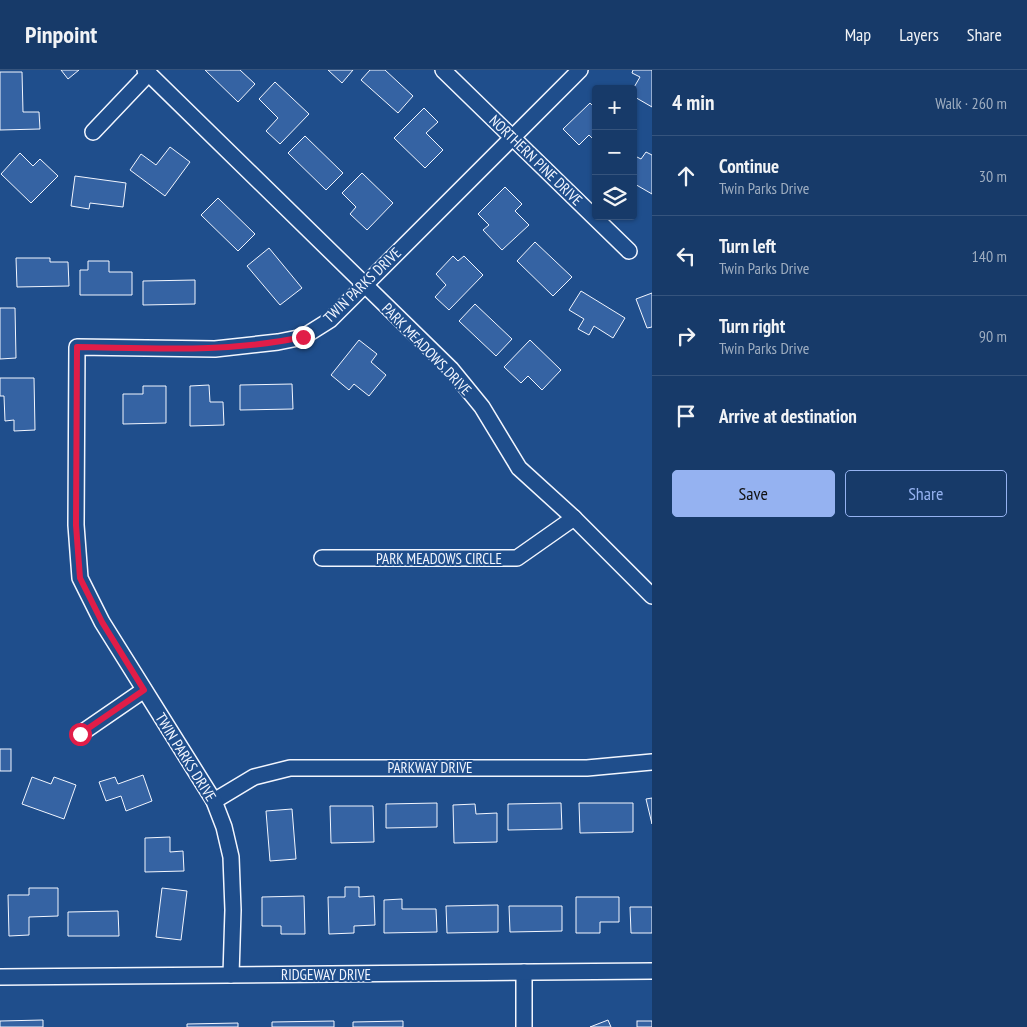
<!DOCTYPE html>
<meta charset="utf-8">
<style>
:root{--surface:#173a69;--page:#20416f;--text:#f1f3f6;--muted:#9eadc0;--line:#36547d;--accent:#95b2f1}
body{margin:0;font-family:"PT Sans Narrow",sans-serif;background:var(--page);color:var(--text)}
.controls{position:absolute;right:15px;top:15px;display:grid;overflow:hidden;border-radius:5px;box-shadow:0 1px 4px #0004}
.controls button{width:45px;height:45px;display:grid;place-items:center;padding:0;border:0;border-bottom:1px solid var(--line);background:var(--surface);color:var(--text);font:25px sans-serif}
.stop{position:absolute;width:15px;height:15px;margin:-11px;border:4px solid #e11d48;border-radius:50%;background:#fff}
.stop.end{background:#e11d48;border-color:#fff;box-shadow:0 1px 5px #0008}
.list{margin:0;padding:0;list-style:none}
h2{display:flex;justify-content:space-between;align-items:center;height:65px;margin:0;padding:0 20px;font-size:21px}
h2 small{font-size:16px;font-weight:400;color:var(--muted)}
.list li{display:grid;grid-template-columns:32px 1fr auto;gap:15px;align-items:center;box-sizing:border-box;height:80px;padding:0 20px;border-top:1px solid var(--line)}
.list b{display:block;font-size:19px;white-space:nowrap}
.list p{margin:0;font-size:16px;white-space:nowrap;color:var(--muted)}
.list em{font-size:16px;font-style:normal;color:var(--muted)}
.actions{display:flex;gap:10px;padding:15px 20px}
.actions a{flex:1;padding:11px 0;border:1px solid var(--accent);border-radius:5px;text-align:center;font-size:18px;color:var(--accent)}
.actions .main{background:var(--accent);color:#111}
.icon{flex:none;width:28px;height:28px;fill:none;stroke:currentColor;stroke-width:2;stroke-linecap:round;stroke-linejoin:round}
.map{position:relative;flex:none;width:652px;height:957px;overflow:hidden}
header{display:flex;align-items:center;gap:30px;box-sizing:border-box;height:70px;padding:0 25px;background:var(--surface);border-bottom:1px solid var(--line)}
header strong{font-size:24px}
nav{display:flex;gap:28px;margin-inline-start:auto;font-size:18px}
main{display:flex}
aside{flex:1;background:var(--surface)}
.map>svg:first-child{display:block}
.building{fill:#3563a3;stroke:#f2f6ff}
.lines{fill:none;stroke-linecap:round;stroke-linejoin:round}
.street-casing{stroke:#f2f6ff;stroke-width:18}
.street{stroke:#1f4e8c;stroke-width:15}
.route{stroke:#e11d48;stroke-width:6}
.labels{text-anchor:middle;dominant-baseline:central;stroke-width:4;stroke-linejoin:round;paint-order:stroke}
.street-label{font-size:15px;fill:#f2f6ff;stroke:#1f4e8c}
</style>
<header>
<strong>Pinpoint</strong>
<nav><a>Map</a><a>Layers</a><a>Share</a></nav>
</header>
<main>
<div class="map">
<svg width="652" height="957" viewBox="0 0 652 957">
<rect width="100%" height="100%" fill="#1f4e8c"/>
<g class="building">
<polygon points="61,0 79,0 68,9"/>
<polygon points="205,0 240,0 255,14 238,32"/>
<polygon points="328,0 353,0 342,13"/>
<polygon points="370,0 385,0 413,26 398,43 361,10"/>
<polygon points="633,0 652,0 652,37 633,26 633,19 640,7 632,3"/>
<polygon points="0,2 22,2 23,42 39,42 40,59 0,60"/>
<polygon points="275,12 309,44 280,74 266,61 278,48 259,29"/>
<polygon points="590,33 596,39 596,72 589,65 579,75 563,59"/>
<polygon points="424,38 438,52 426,63 443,80 425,98 394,68"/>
<polygon points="305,66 343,103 326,120 288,83"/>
<polygon points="170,77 190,92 165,126 130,100 141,84 156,95"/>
<polygon points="646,82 652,85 652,124 633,113 633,85 641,89"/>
<polygon points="20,83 33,96 40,89 58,106 31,133 1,104"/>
<polygon points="362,103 393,133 367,160 350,144 356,137 342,123"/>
<polygon points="75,106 126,113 123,137 90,133 89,139 71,136"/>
<polygon points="505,117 522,134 515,141 529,155 502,180 483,160 489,155 478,144"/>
<polygon points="218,128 255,164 238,181 201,145"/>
<polygon points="535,172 572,207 553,226 517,191"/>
<polygon points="269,178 302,218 280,235 247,196"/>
<polygon points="453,186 458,191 464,186 483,205 449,240 435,227 446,215 436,204"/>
<polygon points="16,188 50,188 50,192 68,192 69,216 17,217"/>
<polygon points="88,191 109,191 109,202 132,202 132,225 80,225 80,200 88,200"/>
<polygon points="195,210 195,234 143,235 143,211"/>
<polygon points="581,221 625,248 613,268 594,256 589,265 578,259 584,249 569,240"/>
<polygon points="652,223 652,257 647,258 636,229"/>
<polygon points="475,234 512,269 496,286 459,251"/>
<polygon points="0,238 15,238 16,288 0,289"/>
<polygon points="359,270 377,284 371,292 386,305 369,326 354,314 349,320 331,305"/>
<polygon points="530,270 561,300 542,320 528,306 521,313 504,297"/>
<polygon points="0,308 34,308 35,360 14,361 14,350 5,351 4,326 0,326"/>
<polygon points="292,314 293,339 240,340 240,315"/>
<polygon points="209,315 210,332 223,332 224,355 190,356 190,316"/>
<polygon points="143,316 166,316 166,353 123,354 123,324 143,324"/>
<rect x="0" y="679" width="11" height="22"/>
<polygon points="143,705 152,731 126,741 121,726 106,731 99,712 115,707 118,714"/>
<polygon points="32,707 51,714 54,707 76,715 64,749 22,734"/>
<polygon points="652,728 652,754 646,729"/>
<polygon points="437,733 437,757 386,758 386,734"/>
<polygon points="561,733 562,759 508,760 508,734"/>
<polygon points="579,733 633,733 633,762 580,763"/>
<polygon points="475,734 476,744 497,743 497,772 454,773 453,735"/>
<polygon points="330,736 373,736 374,772 331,773"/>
<polygon points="292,739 296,789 270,791 266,741"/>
<polygon points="170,767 170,782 183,781 184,801 145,802 145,768"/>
<polygon points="345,817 359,817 359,827 374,826 375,855 354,856 354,863 329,864 328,827 345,827"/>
<polygon points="29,818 58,818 58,846 29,847 29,865 9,866 8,825 29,825"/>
<polygon points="162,818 187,821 181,870 156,867"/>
<polygon points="304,826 305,864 281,864 281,856 262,856 262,827"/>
<polygon points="576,827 619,827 619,852 600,852 600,863 576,863"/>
<polygon points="402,829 402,839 436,839 437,862 384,863 384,830"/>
<polygon points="498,835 498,862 447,863 446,836"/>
<polygon points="509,836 562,836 562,861 510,862"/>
<polygon points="630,837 652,837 652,863 631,863"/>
<polygon points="118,841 119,866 68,866 68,842"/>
<polygon points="43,950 43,957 0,957 0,951"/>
<polygon points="608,950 611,957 590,957"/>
<polygon points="334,951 334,957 272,957 272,952"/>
<polygon points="403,951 403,957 353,957 353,952"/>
<rect x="637" y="951" width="15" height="6"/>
<polygon points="238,953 238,957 187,957 187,954"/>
</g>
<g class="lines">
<g class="street-casing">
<g id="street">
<polyline points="145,0 451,299 482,337 519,398 574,448 652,526"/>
<polyline points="443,0 629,181"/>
<polyline points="93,62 149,3"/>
<polyline points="322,488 517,488 574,448"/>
<polyline points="80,664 144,620"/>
<polyline points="214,731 254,707 290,698 587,698 652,692"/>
<polyline points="524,902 524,957"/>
<polyline points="231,905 233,840 231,787 224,757 214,731 102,552 80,508 76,455 77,277 215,279 278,272 303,267 330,250 580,0"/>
<polyline points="0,907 652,901"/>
</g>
</g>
<use href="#street" class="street"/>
</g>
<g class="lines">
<path class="route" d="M80 664 144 620 102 552 80 508 76 455 77 277C153 278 228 283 303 267"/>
</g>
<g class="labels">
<g class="street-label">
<text transform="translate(536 90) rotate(44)">NORTHERN PINE DRIVE</text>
<text transform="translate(362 215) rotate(-44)">TWIN PARKS DRIVE</text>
<text transform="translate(427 279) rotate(46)">PARK MEADOWS DRIVE</text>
<text x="439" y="488">PARK MEADOWS CIRCLE</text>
<text transform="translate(186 687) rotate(58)">TWIN PARKS DRIVE</text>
<text x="430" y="697">PARKWAY DRIVE</text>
<text x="326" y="904">RIDGEWAY DRIVE</text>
</g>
</g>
</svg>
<div class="controls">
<button>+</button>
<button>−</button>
<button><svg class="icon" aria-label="layers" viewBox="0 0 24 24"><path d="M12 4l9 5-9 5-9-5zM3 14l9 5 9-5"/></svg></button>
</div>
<div class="stop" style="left:80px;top:664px"></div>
<div class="stop end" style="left:303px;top:267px"></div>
</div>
<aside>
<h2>4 min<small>Walk · 260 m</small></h2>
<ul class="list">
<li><svg class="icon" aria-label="ahead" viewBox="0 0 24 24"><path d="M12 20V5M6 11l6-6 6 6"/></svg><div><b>Continue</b><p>Twin Parks Drive</p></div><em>30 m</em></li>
<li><svg class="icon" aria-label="left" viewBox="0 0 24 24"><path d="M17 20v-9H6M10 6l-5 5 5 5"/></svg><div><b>Turn left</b><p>Twin Parks Drive</p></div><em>140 m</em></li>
<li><svg class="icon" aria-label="right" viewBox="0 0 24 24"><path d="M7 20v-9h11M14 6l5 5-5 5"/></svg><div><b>Turn right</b><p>Twin Parks Drive</p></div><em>90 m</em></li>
<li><svg class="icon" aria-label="arrive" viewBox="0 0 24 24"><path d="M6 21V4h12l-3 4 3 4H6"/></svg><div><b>Arrive at destination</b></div></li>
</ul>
<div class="actions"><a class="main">Save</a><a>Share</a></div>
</aside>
</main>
